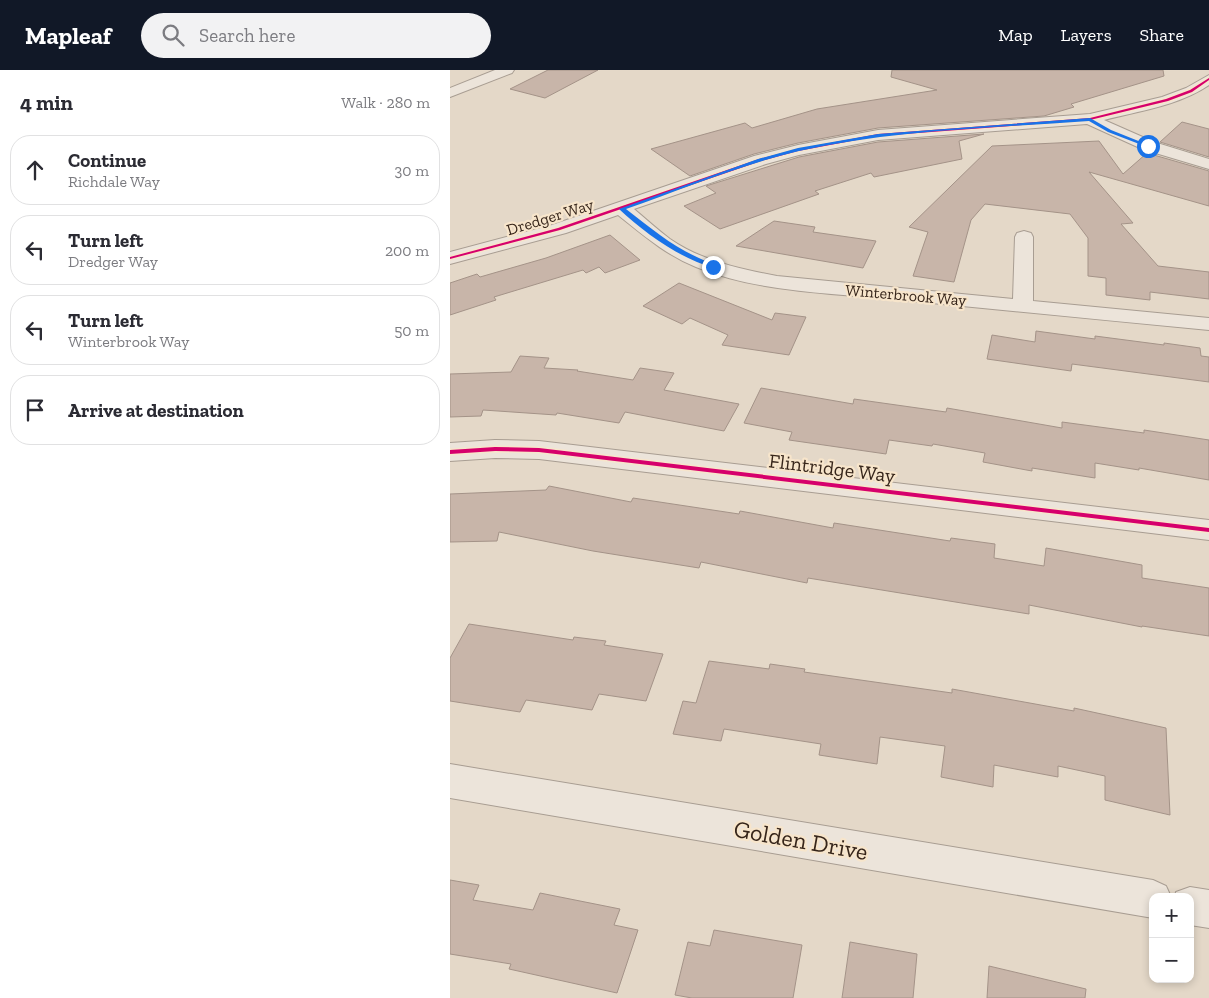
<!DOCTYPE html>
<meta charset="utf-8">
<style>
:root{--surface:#fff;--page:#f2f2f3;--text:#2b2b33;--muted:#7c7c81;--line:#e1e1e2;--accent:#111827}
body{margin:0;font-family:"Zilla Slab",serif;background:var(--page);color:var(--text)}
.controls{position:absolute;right:15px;bottom:15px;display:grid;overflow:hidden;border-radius:10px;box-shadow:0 2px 8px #0003}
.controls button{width:45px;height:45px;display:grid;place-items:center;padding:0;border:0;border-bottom:1px solid var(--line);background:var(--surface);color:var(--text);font:25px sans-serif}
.stop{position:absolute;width:15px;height:15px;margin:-11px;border:4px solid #1a73e8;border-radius:50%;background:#fff}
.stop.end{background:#1a73e8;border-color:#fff;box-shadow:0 1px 5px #0008}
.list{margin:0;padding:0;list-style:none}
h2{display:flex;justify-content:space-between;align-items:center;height:65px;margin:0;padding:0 20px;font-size:21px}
h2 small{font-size:16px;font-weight:400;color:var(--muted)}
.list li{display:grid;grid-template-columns:32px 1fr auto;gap:15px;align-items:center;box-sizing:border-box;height:70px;margin:0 10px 10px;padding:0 10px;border:1px solid var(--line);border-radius:20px}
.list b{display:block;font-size:19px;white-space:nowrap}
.list p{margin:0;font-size:16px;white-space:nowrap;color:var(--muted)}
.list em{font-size:16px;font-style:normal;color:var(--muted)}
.icon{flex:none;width:28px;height:28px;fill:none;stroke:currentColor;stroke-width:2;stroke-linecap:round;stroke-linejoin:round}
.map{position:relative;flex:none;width:759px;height:928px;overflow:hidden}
header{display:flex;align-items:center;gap:30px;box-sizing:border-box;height:70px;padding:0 25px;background:var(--accent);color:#fff}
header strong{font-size:24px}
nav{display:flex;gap:28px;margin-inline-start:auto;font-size:18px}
.search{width:350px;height:45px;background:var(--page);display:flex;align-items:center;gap:12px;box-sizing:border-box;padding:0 18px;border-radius:28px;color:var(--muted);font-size:19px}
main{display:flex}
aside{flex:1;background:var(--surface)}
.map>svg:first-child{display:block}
.building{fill:#c8b5a9;stroke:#a49388}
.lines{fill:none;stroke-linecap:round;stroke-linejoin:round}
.minor-casing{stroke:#a89d92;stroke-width:2}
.minor{fill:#ece4da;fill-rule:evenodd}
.cycleway-casing{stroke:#f7e5cb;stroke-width:3}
.cycleway{fill:#d6006c;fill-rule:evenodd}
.route{fill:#1a73e8}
.labels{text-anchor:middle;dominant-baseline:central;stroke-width:4.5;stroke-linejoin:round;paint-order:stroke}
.far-street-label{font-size:16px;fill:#36251a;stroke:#f7e5cb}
.street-label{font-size:20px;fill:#36251a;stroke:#f7e5cb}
.near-street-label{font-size:24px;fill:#36251a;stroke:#f7e5cb}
</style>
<header>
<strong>Mapleaf</strong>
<div class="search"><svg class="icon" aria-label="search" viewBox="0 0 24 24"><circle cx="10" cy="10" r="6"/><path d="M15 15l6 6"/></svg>Search here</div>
<nav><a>Map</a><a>Layers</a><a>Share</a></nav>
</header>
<main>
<aside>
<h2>4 min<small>Walk · 280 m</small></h2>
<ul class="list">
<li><svg class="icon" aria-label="ahead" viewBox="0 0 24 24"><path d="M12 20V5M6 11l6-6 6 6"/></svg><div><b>Continue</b><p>Richdale Way</p></div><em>30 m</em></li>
<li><svg class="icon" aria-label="left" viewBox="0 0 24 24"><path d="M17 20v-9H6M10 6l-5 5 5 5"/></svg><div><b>Turn left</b><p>Dredger Way</p></div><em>200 m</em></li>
<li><svg class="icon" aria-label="left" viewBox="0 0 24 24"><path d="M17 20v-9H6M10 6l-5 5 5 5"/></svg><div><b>Turn left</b><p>Winterbrook Way</p></div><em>50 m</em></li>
<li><svg class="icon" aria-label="arrive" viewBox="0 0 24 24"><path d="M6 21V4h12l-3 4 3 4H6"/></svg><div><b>Arrive at destination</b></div></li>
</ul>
</aside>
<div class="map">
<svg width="759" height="928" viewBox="0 0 759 928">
<rect width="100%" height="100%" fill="#e4d8c8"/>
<g class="building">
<polygon points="98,0 148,0 95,28 60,19"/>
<polygon points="442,0 713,0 714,6 621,34 624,37 594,46 428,58 348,73 304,84 240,106 201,79 295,53 302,58 367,39 487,20 441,7"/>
<polygon points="732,52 759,59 759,87 710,72"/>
<polygon points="534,64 509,71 512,89 424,107 421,103 365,121 369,124 270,159 234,136 266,123 256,116 349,87 428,72"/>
<polygon points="649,71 673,104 697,83 759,101 759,136 639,102 683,153 671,154 708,196 759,202 759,229 700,222 700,230 656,225 656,208 638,206 638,168 620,144 535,134 521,150 504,212 463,206 478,162 459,157 542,76"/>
<polygon points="324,151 365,157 363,162 426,171 413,198 286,176"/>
<polygon points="160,165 190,190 155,203 149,197 136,203 133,200 44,227 46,230 0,245 0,213 27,204 30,207 96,188"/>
<polygon points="229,213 322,250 325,243 356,247 339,285 272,275 278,265 240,248 232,254 193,236"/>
<polygon points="586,261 645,269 645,266 714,275 714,273 750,278 751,286 759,287 759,312 622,294 621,301 537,289 542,265 585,272"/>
<polygon points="70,286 99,288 94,298 128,300 127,301 183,310 190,298 224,303 214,320 289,334 274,361 175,342 169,353 107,343 106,345 33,340 31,346 0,347 0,304 61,302"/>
<polygon points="311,318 403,334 404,329 496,342 497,338 612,358 612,352 694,363 694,360 759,370 759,410 689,398 689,400 645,393 645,408 582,398 582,401 533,392 535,383 483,374 482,376 439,370 436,384 339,370 342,362 294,353"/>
<polygon points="99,416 181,432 183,428 289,444 290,441 383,458 384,453 500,471 501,468 545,474 544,488 594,496 596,478 692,495 692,508 759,518 759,566 692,556 692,557 579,535 579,544 358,508 357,513 251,492 249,498 143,481 49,462 47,471 0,472 0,424 96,420"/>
<polygon points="19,554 123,570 124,567 156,571 154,575 213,584 196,631 149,624 142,640 76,630 70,642 0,631 0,588"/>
<polygon points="259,591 319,599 320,594 355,599 354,602 502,623 502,619 624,641 624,638 716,658 720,745 655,730 655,706 608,696 608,707 544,695 543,717 491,707 495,676 430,667 427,694 369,685 371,674 274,659 271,671 223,664 233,631 246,633"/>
<polygon points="0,810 29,815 23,830 83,840 90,823 170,839 164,855 188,860 167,923 59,899 61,894 0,884"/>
<polygon points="264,860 352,875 343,928 242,928 225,925 238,872 260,876"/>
<polygon points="400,872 467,884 463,928 392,928"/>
<polygon points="539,896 636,919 635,928 537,928"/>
</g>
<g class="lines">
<g class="minor-casing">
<g id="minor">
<polygon points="45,0 64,0 62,3 0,27 0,18"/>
<path d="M759 5V15C728 36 689 41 654 50L704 72 759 89V99L692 79 637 54 428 70 349 85 316 94 184 139C196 149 208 160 220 169 252 191 290 199 327 206L563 229 565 167 567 163 574 161 581 163 583 167V231L759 248V260C656 250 554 240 451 230 383 223 310 223 246 197 216 185 193 165 168 145L116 163 0 194V182L102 155 304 86 348 75 428 60 640 44 712 27 736 18Z"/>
<polygon points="45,370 89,371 759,450 759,470 89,389 45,388 0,391 0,373"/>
<polygon points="0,694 703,810 716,816 721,827 703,827 703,848 0,728"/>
<polygon points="740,817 759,820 759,858 740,855 740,827 725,827 726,822"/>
</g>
</g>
<use href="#minor" class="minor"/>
<g class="cycleway-casing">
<g id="cycleway">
<polygon points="759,8 759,10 742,22 718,31 640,50 428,66 348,81 311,91 110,160 0,189 0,187 108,158 309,89 348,79 428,64 640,48 716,29 740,20"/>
<polygon points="45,377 89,378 759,458 759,462 89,382 45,381 0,384 0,380"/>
</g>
</g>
<use href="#cycleway" class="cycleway"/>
</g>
<path class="route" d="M640 48 661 60 701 76 697 77 658 62 639 51C542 58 443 60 349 81 290 95 233 119 176 139 208 164 227 180 265 195L263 198C228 187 196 164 169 139L308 89 348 78 428 64Z"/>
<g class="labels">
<g class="far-street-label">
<text transform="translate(100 147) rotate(-17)">Dredger Way</text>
<text transform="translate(456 225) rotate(5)">Winterbrook Way</text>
</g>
<g class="street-label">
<text transform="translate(382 398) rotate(7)">Flintridge Way</text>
</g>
<g class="near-street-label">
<text transform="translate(351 770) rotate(10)">Golden Drive</text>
</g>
</g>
</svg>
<div class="controls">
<button>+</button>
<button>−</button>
</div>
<div class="stop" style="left:698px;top:76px"></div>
<div class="stop end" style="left:263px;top:197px"></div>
</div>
</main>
